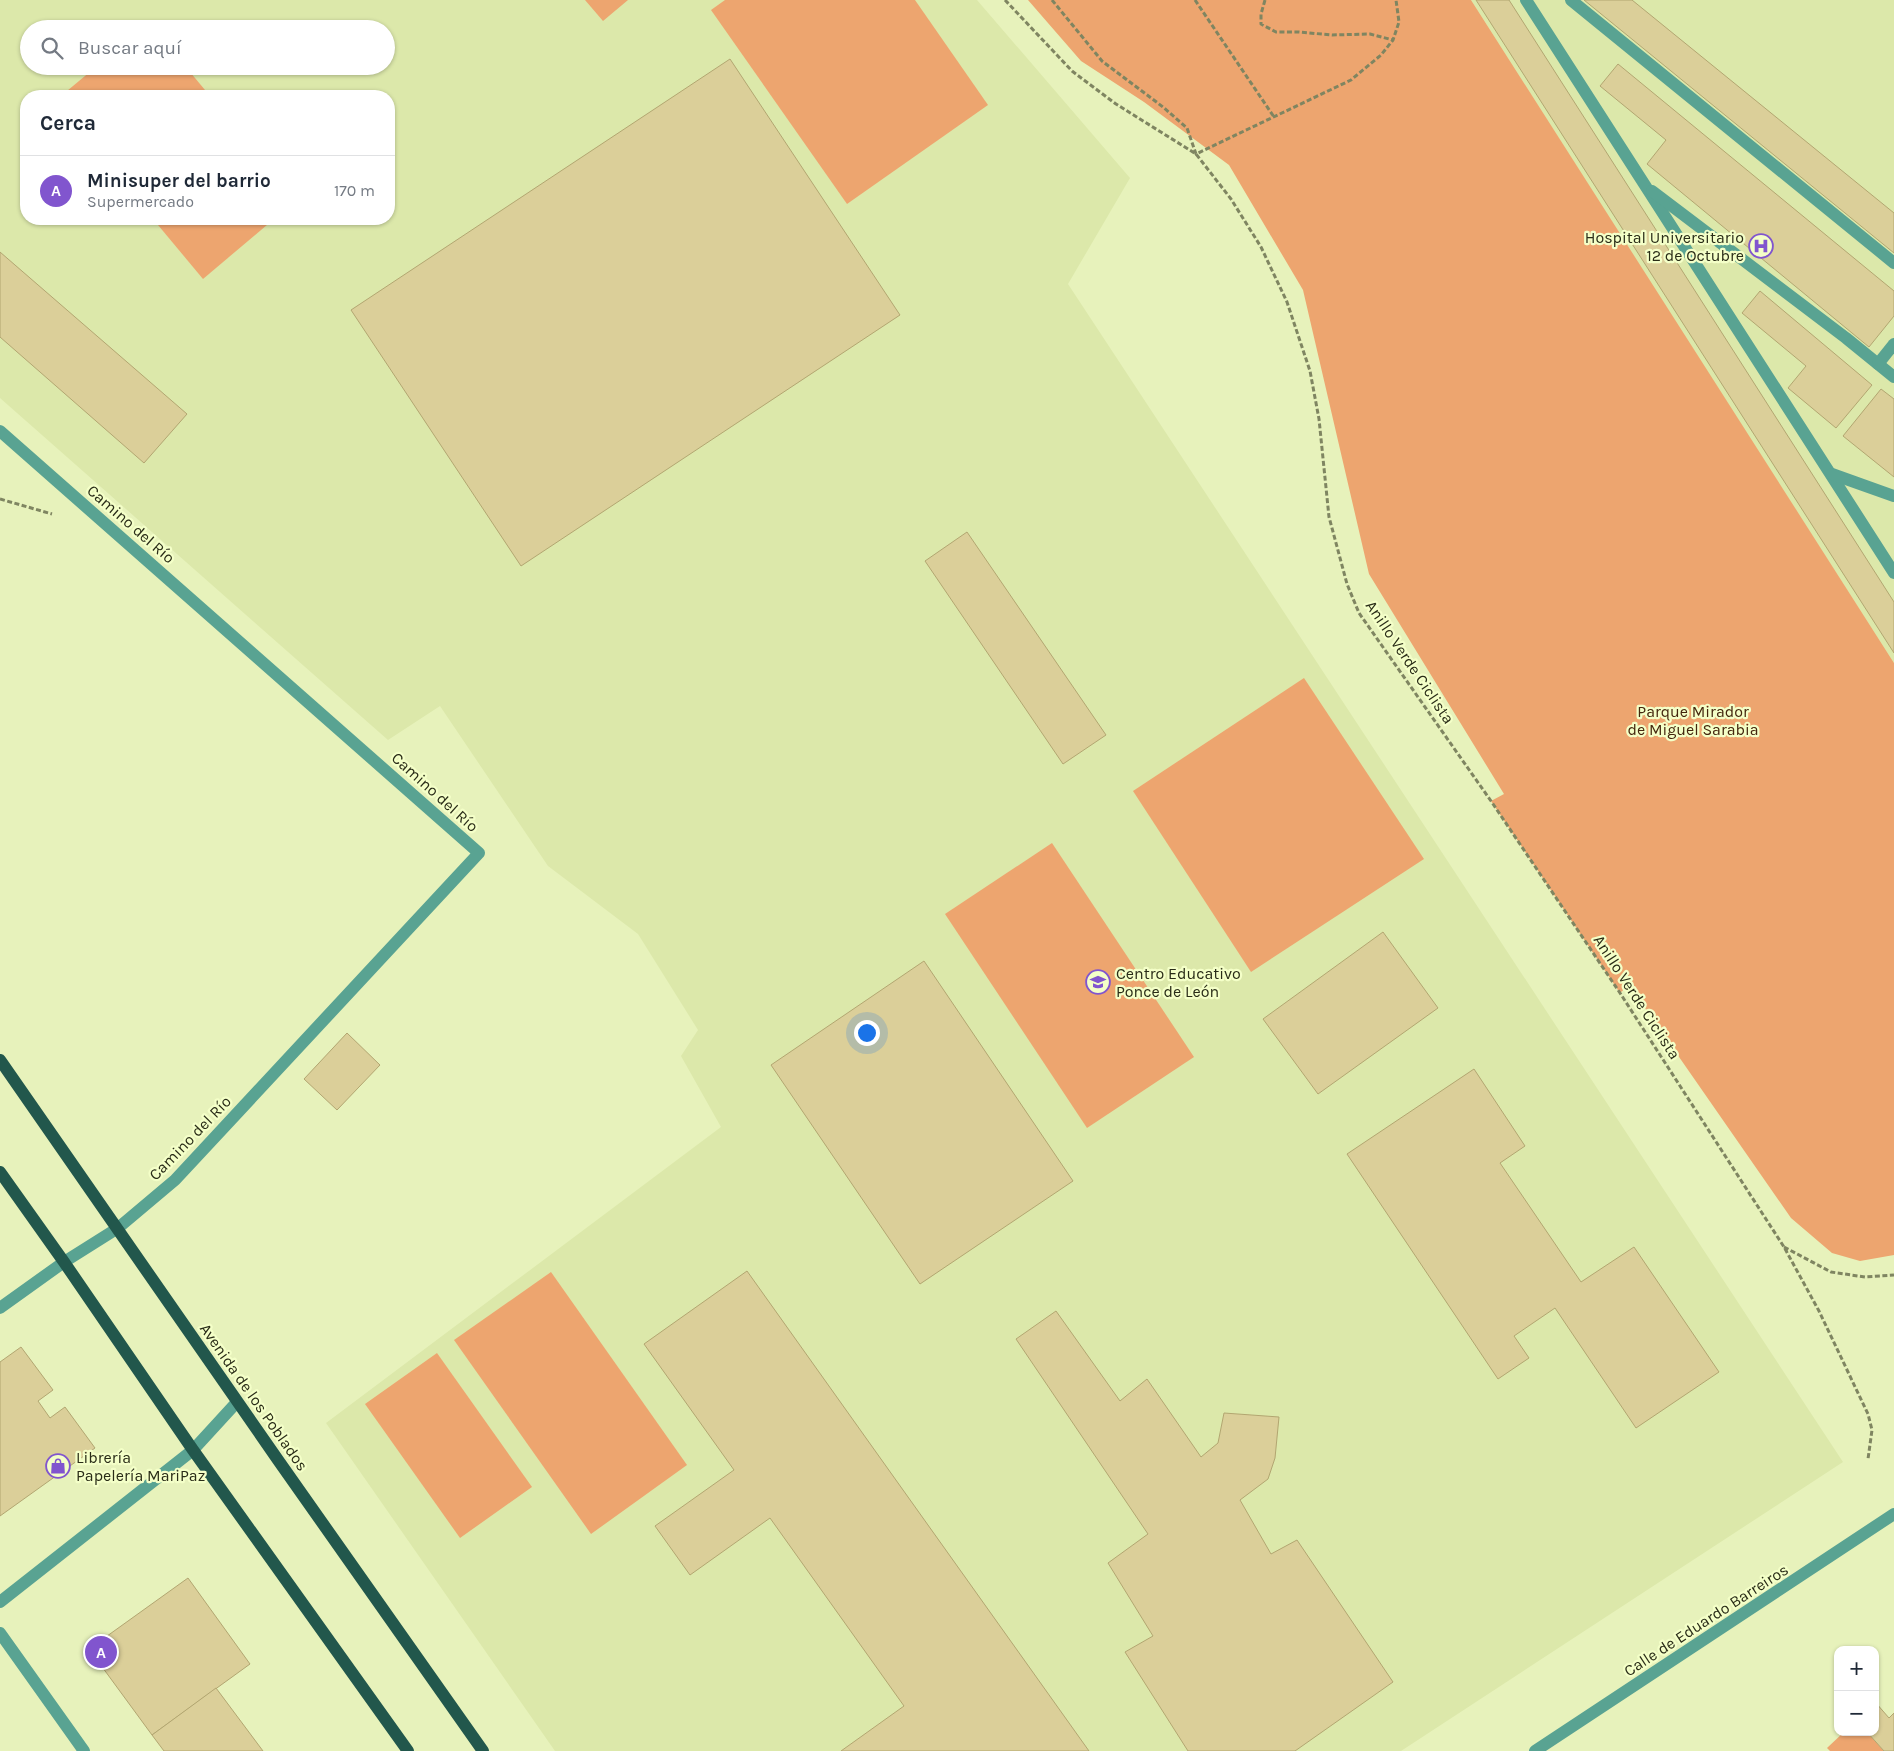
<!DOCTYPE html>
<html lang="es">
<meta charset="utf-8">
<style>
:root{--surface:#fff;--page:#f2f2f3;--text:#1f2937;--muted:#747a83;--line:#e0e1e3;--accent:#8155ce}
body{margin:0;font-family:Karla,sans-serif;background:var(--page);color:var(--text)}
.controls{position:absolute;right:15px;bottom:15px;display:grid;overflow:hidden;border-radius:10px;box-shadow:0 1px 4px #0004}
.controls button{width:45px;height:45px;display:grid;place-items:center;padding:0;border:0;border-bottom:1px solid var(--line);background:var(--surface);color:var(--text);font:25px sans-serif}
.you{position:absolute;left:866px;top:1032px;width:18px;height:18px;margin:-12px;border:4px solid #fff;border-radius:50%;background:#1a73e8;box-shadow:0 0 0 8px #1a73e833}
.badge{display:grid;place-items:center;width:32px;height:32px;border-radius:50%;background:var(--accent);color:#fff;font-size:16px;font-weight:700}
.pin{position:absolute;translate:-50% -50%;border:2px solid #fff;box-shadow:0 1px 5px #0006}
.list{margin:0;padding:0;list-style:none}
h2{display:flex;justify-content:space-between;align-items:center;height:65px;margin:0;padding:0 20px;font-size:21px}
h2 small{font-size:16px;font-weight:400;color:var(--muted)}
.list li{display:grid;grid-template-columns:32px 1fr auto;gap:15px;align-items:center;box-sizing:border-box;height:70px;padding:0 20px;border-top:1px solid var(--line)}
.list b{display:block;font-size:19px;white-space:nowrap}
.list p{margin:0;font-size:16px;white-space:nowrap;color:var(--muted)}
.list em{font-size:16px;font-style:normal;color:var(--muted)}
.icon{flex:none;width:28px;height:28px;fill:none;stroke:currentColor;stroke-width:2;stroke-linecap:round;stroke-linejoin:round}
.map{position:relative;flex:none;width:1894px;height:1751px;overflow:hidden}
.search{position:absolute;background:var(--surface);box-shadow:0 1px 4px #0004;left:20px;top:20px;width:375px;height:55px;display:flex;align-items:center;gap:12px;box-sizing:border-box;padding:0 18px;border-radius:28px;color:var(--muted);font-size:19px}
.panel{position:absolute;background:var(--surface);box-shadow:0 1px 4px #0004;left:20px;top:90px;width:375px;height:135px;border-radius:20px}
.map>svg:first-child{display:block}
.built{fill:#dce8aa;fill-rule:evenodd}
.green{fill:#eda56f}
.building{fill:#dbcf99;stroke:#b2a671}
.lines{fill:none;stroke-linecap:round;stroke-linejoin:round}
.path{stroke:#7f8561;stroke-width:3;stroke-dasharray:5 2.5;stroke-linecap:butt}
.service{stroke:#59a392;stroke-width:12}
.minor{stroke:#59a392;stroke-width:12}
.tertiary{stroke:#59a392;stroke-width:12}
.primary{stroke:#22574c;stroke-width:12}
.labels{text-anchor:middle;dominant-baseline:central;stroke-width:4.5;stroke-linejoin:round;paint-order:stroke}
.poi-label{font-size:16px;fill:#292c17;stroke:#f4ffc8;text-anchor:start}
.street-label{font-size:16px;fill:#292c17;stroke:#f4ffc8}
.park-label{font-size:16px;fill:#44260e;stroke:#f4ffc8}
</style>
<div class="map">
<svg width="1894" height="1751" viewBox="0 0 1894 1751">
<rect width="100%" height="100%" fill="#e7f2bb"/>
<g class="built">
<path d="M0 0H977L1130 178 1068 284 1843 1462 1401 1751H555L326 1423 721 1127 681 1056 698 1030 638 934 548 866 440 706 388 740 0 398ZM29 29H386V66H29ZM26 96H389V219H26Z"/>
<polygon points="1471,0 1894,0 1894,663 1712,379"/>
</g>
<g class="green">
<polygon points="585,0 628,0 603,21"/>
<polygon points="725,0 915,0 988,105 847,204 711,10"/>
<polygon points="1028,0 1471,0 1894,663 1894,1255 1860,1261 1832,1253 1791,1218 1629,985 1620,993 1491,801 1504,794 1369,574 1303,290 1229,165 1144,102 1081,61"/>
<polygon points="97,66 185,66 210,96 61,96"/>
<polygon points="153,219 274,219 203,279"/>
<polygon points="1304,678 1424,859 1251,972 1133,791"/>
<polygon points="1052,843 1194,1057 1087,1128 945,914"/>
<polygon points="551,1272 687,1465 591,1534 454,1340"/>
<polygon points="437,1353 532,1487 460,1538 365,1404"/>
<polygon points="1844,1732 1867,1732 1884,1751 1830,1751 1827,1748"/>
</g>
<g class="building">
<polygon points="1476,0 1509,0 1894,602 1894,653"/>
<polygon points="1584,0 1632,0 1894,213 1894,253"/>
<polygon points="730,59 900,315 521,566 351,310"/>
<polygon points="1618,64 1894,291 1894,316 1869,347 1647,164 1666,140 1600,86"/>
<polygon points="0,252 187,414 144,463 0,337"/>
<polygon points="1760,291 1872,385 1836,428 1788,388 1806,366 1742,313"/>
<polygon points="1881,389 1894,399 1894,477 1843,436"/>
<polygon points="967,532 1106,735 1063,764 925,561"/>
<polygon points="1383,932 1438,1008 1318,1094 1263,1019"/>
<polygon points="924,961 1073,1181 920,1284 771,1065"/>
<polygon points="347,1033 380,1065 337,1110 304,1079"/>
<polygon points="1474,1069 1525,1146 1500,1163 1581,1282 1634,1247 1719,1372 1636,1428 1555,1308 1514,1336 1529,1358 1498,1379 1347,1154"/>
<polygon points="747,1271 1089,1751 841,1751 904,1706 770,1518 690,1575 655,1526 734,1470 644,1344"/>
<polygon points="1056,1311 1120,1401 1147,1379 1201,1457 1218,1443 1224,1413 1279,1417 1275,1458 1268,1479 1240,1500 1271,1554 1297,1540 1393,1682 1295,1751 1188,1751 1125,1652 1153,1636 1108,1563 1148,1534 1016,1339"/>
<polygon points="21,1347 53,1390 38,1401 50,1418 65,1407 95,1448 0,1516 0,1362"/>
<polygon points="188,1578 250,1664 152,1735 89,1649"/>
<polygon points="216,1688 263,1751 164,1751 152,1735"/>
<polygon points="1876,1703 1889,1718 1894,1713 1894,1751 1884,1751 1867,1732 1875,1732"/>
</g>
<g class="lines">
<g class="path">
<polyline points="1005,0 1072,71 1116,104 1196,154 1231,199 1261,247 1287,302 1310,371 1319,419 1329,517 1347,584 1359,613 1491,801 1620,993 1784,1247 1819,1311 1868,1414 1872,1430 1868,1459"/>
<polyline points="1052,0 1102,61 1163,107 1187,128 1196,154 1351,80 1381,55 1393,40 1399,22 1396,0"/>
<polyline points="1195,0 1274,117"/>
<polyline points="1265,0 1261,14 1261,24 1276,32 1299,32 1332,35 1370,34 1393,40"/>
<polyline points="0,499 52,514"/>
<polyline points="1784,1247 1831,1272 1865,1277 1894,1275"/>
</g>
<g class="service">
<polyline points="1526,0 1894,573"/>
<polyline points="1571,0 1894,263"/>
<polyline points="1652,191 1846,338 1894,377"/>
<polyline points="1878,364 1894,344"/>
<polyline points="1832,474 1894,496"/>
</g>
<g class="minor">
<polyline points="0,431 479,853 175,1180 118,1228 64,1262 0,1308"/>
<polyline points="0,1602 193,1450 237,1402"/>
<polyline points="0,1633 84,1751"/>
</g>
<polyline class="tertiary" points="1535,1751 1894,1514"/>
<g class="primary">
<polyline points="0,1060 278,1460 483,1751"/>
<polyline points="0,1172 64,1262 193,1450 408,1751"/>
</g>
</g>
<defs>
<g id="hospital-ring" transform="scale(1.25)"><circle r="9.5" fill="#f4ffc8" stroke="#8155ce" stroke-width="1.5"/><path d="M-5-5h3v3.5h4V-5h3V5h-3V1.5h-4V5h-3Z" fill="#8155ce"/></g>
<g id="school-ring" transform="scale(1.25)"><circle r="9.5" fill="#f4ffc8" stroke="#8155ce" stroke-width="1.5"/><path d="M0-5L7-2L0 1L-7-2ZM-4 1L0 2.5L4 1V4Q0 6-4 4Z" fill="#8155ce"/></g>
<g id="shop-ring" transform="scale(1.25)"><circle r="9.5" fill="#f4ffc8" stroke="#8155ce" stroke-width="1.5"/><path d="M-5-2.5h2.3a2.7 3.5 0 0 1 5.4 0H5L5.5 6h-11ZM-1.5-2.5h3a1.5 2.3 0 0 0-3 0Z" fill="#8155ce"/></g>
</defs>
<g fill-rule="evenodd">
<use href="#hospital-ring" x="1761" y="246"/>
<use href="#school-ring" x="1098" y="982"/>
<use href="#shop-ring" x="58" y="1466"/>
</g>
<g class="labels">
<g class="poi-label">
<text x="1744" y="237" text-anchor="end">Hospital Universitario<tspan x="1744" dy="18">12 de Octubre</tspan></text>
<text x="1116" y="973">Centro Educativo<tspan x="1116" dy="18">Ponce de León</tspan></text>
<text x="76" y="1457">Librería<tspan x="76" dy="18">Papelería MariPaz</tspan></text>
</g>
<g class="street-label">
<text transform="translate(131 524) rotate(41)">Camino del Río</text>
<text transform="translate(1410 662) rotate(56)">Anillo Verde Ciclista</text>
<text transform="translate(435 792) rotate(42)">Camino del Río</text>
<text transform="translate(1637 997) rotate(57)">Anillo Verde Ciclista</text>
<text transform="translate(190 1138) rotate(-46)">Camino del Río</text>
<text transform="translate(254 1397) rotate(55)">Avenida de los Poblados</text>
<text transform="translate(1706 1620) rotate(-33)">Calle de Eduardo Barreiros</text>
</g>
<g class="park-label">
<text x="1693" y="711">Parque Mirador<tspan x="1693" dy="18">de Miguel Sarabia</tspan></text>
</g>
</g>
</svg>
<div class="controls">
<button>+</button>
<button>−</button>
</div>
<div class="you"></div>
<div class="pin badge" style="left:101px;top:1652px">A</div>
<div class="search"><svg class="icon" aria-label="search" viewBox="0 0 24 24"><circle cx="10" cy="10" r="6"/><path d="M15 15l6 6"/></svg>Buscar aquí</div>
<section class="panel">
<h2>Cerca<small></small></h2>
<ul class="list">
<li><span class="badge">A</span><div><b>Minisuper del barrio</b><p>Supermercado</p></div><em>170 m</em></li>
</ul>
</section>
</div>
